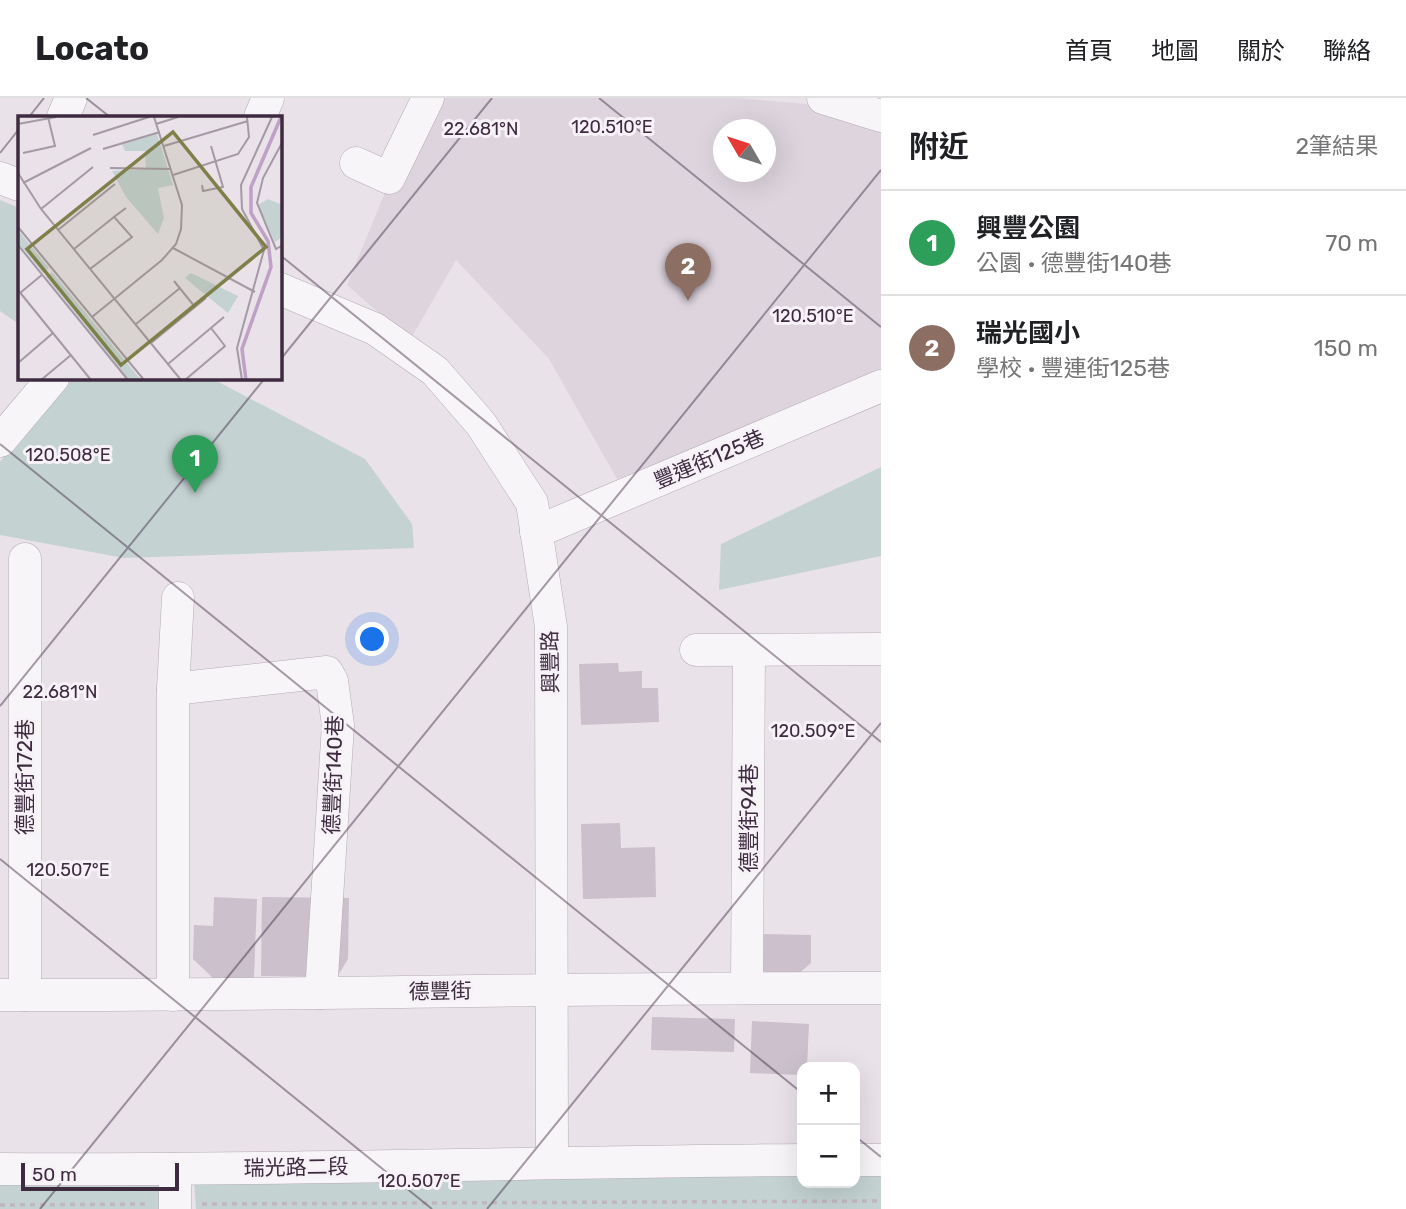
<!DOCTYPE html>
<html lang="zh-TW">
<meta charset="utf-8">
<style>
:root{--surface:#fff;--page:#f2f2f2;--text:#202124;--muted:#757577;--line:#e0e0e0;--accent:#d93025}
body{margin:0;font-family:Rubik,"Noto Sans TC",sans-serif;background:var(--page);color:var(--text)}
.controls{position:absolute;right:21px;bottom:21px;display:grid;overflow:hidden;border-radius:14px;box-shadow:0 7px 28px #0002}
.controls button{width:63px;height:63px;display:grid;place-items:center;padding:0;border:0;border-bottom:2px solid var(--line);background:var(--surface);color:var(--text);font:35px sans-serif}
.compass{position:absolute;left:713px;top:21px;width:63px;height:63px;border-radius:50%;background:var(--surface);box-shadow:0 7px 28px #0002;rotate:309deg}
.scale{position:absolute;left:21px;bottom:18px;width:158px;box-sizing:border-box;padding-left:7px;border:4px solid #3e2b40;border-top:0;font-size:19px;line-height:24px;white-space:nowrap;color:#3e2b40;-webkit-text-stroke:5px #f6f2f7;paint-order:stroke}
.you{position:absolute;left:373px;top:542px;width:24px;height:24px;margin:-18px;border:5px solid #fff;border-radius:50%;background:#1a73e8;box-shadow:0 0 0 10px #1a73e833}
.badge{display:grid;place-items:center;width:46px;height:46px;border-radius:50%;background:var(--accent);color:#fff;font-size:23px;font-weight:700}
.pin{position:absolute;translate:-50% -58px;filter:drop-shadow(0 2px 4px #0008)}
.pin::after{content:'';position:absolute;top:37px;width:24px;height:21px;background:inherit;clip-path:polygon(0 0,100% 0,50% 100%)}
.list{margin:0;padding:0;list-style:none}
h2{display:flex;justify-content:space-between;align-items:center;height:91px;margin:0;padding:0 28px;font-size:30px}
h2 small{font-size:23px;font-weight:400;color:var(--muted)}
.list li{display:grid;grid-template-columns:46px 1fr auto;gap:21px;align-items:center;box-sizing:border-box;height:105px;padding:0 28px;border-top:2px solid var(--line)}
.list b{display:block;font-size:26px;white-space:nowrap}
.list p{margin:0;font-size:23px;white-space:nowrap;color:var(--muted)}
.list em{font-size:23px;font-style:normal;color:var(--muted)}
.map{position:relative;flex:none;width:881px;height:1111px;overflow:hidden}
header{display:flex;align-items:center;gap:42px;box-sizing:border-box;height:98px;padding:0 35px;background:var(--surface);border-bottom:2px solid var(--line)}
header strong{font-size:33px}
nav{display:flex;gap:38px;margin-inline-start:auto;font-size:24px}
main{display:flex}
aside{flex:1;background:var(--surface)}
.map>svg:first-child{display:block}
.built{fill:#ddd4de;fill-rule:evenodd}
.green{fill:#c4d2d2}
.building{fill:#cbc0cc}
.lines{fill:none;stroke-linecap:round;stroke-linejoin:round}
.minor-casing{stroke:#b6abb6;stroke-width:33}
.path{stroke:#c0b8c1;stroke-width:3.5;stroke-dasharray:5 5;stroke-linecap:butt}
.minor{stroke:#f8f5f8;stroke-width:32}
.ticks{fill:none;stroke:#3e2b40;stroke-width:2;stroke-opacity:0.45}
.labels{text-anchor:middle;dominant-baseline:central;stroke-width:6;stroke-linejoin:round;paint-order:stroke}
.street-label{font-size:21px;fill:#3e2b40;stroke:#f6f2f7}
.inset-river{fill:none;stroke:#bfa0c6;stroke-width:3.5}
.inset-road{fill:none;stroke:#a599a5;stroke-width:2}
.view{fill:#7f7f4a;fill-opacity:0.15;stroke:#7f7f4a;stroke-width:3.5}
.inset-edge{fill:none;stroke:#3e2b40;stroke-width:3.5}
.ticks-label{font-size:18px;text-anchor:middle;fill:#3e2b40;stroke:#f6f2f7;stroke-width:6;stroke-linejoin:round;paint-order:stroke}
</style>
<header>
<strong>Locato</strong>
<nav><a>首頁</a><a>地圖</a><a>關於</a><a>聯絡</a></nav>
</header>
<main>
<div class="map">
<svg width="881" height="1111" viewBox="0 0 881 1111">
<rect width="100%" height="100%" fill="#e9e2e9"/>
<path class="built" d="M438 0H737L831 8 881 31V276L617 381 549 261 456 162 410 242 347 187 384 97ZM724 32H766V74H724Z"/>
<g class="green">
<polygon points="0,102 19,110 19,226 0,213"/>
<polygon points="60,280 211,280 365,361 412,426 414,450 124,460 0,437 0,364"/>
<polygon points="881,369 881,458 719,492 721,446"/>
<polygon points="802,1075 802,1085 855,1085 855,1075 881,1075 881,1111 196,1111 194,1081"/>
<polygon points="0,1080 167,1080 168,1111 0,1111"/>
</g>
<g class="building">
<polygon points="618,565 619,574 642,573 642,590 658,590 659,624 581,627 579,566"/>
<polygon points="620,725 621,750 655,749 656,799 583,801 581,726"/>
<polygon points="214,799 257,801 254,880 215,882 193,861 194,827 213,828"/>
<polygon points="262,799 349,800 348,861 337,879 261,878"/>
<polygon points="757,836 811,837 811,865 797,877 766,876 757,863"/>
<polygon points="652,919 735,921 734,954 651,952"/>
<polygon points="752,923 809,926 807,969 802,969 802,977 750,975"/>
</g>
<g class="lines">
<g class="minor-casing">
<g id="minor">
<polyline points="823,0 881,18"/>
<polyline points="63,19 71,0"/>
<polyline points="260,19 268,0"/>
<polyline points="356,65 389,80 428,0"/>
<polyline points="0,80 19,87"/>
<polyline points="280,191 375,231 435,273 481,326 532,405 551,529 552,1064"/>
<polyline points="0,343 53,280"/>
<polyline points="536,434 881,288"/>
<polyline points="25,461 25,897"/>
<polyline points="178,500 173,591 327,574 332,583 338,627 321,895"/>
<polyline points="696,552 881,551"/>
<polyline points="173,591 173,897"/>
<polyline points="747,889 749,552"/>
<path d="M0 897C294 898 587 889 881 890"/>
<polyline points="855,1062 881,1062"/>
<path d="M0 1071C267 1073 535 1064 802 1062"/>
<polyline points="175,1111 175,1071"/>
</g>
</g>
<g class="path">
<polyline points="202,1106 881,1103"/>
<polyline points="0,1107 148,1106"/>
</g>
<use href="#minor" class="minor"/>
</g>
<path class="ticks" d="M86 0 110 19M599 0 881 229M29 19 44 0M0 55 19 31M280 157 881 644M280 262 492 0M0 346 802 995M0 608 265 280M0 761 432 1111M855 1038 881 1059M40 1111 881 72M487 1111 881 625"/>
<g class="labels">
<g class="street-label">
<text transform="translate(709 361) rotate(-23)">豐連街125巷</text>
<text transform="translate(550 564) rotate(-91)">興豐路</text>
<text transform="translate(333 677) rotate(-88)">德豐街140巷</text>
<text transform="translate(24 679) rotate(-90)">德豐街172巷</text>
<text transform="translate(748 720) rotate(-90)">德豐街94巷</text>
<text transform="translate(440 893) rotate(-1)">德豐街</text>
<text transform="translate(296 1069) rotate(-1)">瑞光路二段</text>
</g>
</g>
<g transform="translate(18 18)">
<rect width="264" height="264" fill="#e9e2e9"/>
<path d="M139 18 155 69 140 72 146 102 140 118 108 81 94 55 128 53 127 35H107L104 28ZM250 83 264 89V121L257 126 240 89ZM0 114 31 152 25 157 0 127ZM34 156 123 264H111L28 161ZM173 157 220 180 210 197 167 162Z" fill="#c4d2d2"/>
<path class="inset-river" d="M228 264 224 233 253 151 250 125 233 97V71L263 1"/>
<path class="inset-road" d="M0 8 38 1M138 8 160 1M75 19 131 1M265 25 245 62 239 87 258 133 265 129M146 30 230 5M85 33 142 16M5 37 37 30 30 1M92 52 153 53M0 57 23 93 163 264M155 59 220 38 231 21 229 1M5 67 73 32M184 69 185 75 205 71 193 30M23 93 75 51M0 111 126 264M40 114 97 68M0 129 110 264M155 132 237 176M56 133 96 101M72 153 114 121 96 101 108 92M156 165 177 191M0 174 73 264M2 177 25 158M74 201 144 144 158 128 163 113 164 89 136 1M118 208 162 172M133 227 188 182M0 247 35 217M150 248 206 201M23 264 53 239M167 264 207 230 193 212M224 264 219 232 246 134 224 93 223 69 254 1"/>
<path class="view" d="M155 16 248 131 103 249 9 133Z"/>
<rect width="264" height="264" class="inset-edge"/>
</g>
<g class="ticks-label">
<text x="612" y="35">120.510°E</text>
<text x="481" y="37">22.681°N</text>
<text x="813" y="224">120.510°E</text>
<text x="68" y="363">120.508°E</text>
<text x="60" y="600">22.681°N</text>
<text x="813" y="639">120.509°E</text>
<text x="68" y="778">120.507°E</text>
<text x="419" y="1089">120.507°E</text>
</g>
</svg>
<div class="controls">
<button>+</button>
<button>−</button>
</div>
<svg class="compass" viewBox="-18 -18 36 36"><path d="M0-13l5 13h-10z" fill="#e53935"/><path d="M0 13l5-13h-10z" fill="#757577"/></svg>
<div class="scale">50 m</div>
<div class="you"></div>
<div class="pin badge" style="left:195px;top:395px;background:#2e9e5b">1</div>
<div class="pin badge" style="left:688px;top:203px;background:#8d6e63">2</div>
</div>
<aside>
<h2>附近<small>2筆結果</small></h2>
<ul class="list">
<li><span class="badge" style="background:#2e9e5b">1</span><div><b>興豐公園</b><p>公園 · 德豐街140巷</p></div><em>70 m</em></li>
<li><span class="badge" style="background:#8d6e63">2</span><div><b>瑞光國小</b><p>學校 · 豐連街125巷</p></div><em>150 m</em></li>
</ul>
</aside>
</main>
